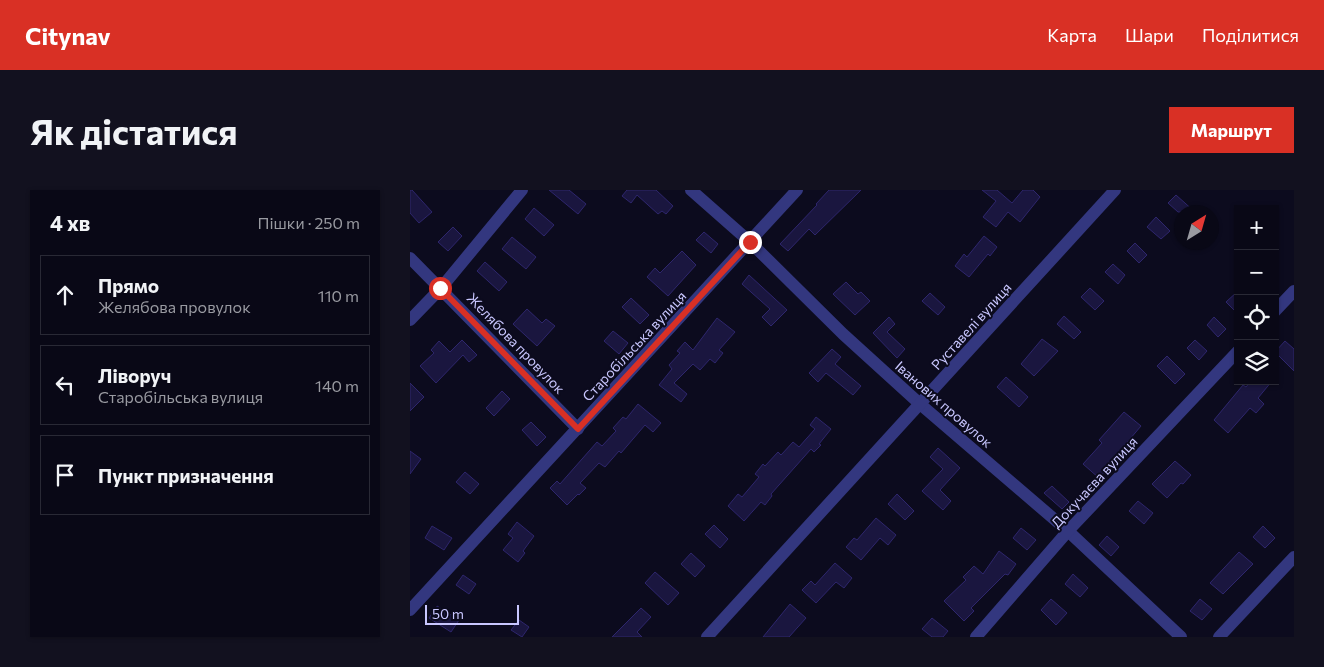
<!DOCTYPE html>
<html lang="uk">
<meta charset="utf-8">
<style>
:root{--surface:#090816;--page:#12111f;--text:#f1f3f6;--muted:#999aa1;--line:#292935;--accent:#d93025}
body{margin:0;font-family:Commissioner,sans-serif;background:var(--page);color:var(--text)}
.controls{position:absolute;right:15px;top:15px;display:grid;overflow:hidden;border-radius:0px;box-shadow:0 1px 4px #0004}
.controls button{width:45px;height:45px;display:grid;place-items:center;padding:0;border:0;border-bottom:1px solid var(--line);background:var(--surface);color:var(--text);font:25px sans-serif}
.compass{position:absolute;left:764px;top:15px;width:45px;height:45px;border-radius:50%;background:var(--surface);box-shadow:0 1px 4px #0004;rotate:37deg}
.scale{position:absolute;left:15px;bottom:12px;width:94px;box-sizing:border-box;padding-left:5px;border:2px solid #c9c7ff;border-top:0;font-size:14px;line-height:18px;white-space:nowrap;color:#c9c7ff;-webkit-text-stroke:4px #0c0b1e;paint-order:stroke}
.stop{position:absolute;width:15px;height:15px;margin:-11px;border:4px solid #d93025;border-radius:50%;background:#fff}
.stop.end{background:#d93025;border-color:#fff;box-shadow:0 1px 5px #0008}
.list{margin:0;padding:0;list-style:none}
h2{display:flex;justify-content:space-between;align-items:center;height:65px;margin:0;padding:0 20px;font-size:21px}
h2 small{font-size:16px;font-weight:400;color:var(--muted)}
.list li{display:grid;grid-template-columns:32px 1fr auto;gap:15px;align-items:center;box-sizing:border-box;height:80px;margin:0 10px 10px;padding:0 10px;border:1px solid var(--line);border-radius:0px}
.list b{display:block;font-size:19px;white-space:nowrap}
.list p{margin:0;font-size:16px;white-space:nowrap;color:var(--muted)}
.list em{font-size:16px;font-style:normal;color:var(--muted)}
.icon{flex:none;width:28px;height:28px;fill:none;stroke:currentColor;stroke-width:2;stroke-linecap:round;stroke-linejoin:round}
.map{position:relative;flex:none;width:884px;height:447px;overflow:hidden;border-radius:0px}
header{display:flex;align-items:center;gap:30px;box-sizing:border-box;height:70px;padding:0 25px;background:var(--accent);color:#fff}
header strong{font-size:24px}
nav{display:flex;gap:28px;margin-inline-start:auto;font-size:18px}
.intro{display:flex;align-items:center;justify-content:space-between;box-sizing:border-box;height:120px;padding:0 30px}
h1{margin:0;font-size:35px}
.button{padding:12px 22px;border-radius:0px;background:var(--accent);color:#fff;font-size:18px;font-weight:700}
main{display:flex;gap:30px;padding:0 30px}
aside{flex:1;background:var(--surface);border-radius:0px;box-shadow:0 1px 4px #0004}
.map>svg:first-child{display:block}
.building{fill:#1a163f;stroke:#2e266d}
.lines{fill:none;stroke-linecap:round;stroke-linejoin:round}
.street{stroke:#33377f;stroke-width:12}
.route{stroke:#d93025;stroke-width:6}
.labels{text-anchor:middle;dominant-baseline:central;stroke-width:4;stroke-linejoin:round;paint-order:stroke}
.street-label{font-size:14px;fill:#c9c7ff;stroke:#0c0b1e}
</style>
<header>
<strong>Citynav</strong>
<nav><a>Карта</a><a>Шари</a><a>Поділитися</a></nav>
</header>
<div class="intro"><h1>Як дістатися</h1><a class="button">Маршрут</a></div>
<main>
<aside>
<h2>4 хв<small>Пішки · 250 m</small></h2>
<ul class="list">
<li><svg class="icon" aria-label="ahead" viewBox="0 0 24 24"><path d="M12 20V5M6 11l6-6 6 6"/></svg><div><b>Прямо</b><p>Желябова провулок</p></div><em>110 m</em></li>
<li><svg class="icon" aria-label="left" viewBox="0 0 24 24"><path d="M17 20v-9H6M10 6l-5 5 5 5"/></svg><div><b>Ліворуч</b><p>Старобільська вулиця</p></div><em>140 m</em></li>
<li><svg class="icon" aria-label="arrive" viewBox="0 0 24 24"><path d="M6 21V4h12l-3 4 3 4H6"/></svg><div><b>Пункт призначення</b></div></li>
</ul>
</aside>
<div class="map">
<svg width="884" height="447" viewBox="0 0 884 447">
<rect width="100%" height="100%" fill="#0c0b1e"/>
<g class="building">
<polygon points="0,0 2,0 22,22 9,33 0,23"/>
<polygon points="139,0 159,0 176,14 168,24"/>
<polygon points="217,0 246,0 263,16 256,24 252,21 248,24 227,5 221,13 212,6"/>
<polygon points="419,0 451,0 405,45 399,39 378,61 370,54 407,15 406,14"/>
<polygon points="572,0 587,0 602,13 613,0 623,0 630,7 610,32 598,22 586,37 573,27 586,11"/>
<polygon points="766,5 785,22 768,22 758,13"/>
<polygon points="124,18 144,35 134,46 115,29"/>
<polygon points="746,27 760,41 751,49 737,37"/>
<polygon points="43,37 52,46 38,61 28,52"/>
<polygon points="294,42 308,54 301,63 286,50"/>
<polygon points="574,46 587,57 580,66 578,64 559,87 545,76 554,64 557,67"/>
<polygon points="102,47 126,67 116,79 92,59"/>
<polygon points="725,53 737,65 729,73 717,61"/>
<polygon points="272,61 286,75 258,106 237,87 245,78 250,83"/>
<polygon points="75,72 97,92 89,101 67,81"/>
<polygon points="703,74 715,85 708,94 695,82"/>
<polygon points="339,85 377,120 361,136 352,127 360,119 332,94"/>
<polygon points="436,92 448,104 451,102 460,111 445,125 423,104"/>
<polygon points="680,98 694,111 685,120 671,107"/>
<polygon points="828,101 828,124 816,112"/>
<polygon points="520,103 535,117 528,125 512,111"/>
<polygon points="221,108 239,125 230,134 212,117"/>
<polygon points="117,119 132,133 136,129 145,136 127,156 103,134"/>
<polygon points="654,126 671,142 664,149 647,134"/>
<polygon points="479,127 485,134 477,142 495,159 487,168 463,143"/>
<polygon points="804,127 816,139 808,147 797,135"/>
<polygon points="307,128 325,142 309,160 313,163 305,173 300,169 290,180 283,174 264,193 277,204 271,212 249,195 262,179 259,175 270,163 267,161 275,152 283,160"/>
<polygon points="203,141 218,153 209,164 194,151"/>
<polygon points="632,149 648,161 624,186 611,174"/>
<polygon points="52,150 67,165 59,172 53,165 26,193 10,176 24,163 21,160 29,151 40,162"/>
<polygon points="785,150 797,161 789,170 777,158"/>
<polygon points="875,151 884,159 884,181 865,162"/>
<polygon points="422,159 431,167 425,174 451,196 443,205 416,183 408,192 399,183"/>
<polygon points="757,166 775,184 765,194 747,176"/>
<polygon points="596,187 618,207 609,217 587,197"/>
<polygon points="841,191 862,191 848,208 854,214 846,223 840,218 818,243 804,230 833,195 836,197"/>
<polygon points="0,193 14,207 0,221"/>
<polygon points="92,201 100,209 84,226 76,218"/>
<polygon points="228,214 251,233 243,242 235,235 211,263 209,261 195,277 189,273 170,293 176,298 169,305 168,304 157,315 140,298 147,291 150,294 187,252 192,256 206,241 203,238 213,227 216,229"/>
<polygon points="714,222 731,236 714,256 715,257 695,278 696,280 689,288 673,274 692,253 689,250"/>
<polygon points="406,227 421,239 409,254 411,255 404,262 401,259 361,304 362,306 355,315 351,312 334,331 318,316 328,304 332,307 349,287 345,284 353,274 355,276 368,262 371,265 383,252 389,257 405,239 400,235"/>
<polygon points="121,232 136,247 127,256 112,240"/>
<polygon points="528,258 550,278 530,300 541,311 533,320 512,301 533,279 520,267"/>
<polygon points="0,261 11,269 0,284"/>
<polygon points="765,271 781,285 773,294 771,293 757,308 742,294"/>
<polygon points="55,282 69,294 60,304 46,292"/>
<polygon points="642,296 659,312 652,319 634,303"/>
<polygon points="487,304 504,321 495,330 478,314"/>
<polygon points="728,311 743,323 734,334 719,321"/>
<polygon points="466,328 486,345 478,355 470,348 451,370 436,357 444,348 447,350"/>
<polygon points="107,332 124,346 113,361 115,363 108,372 93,360 103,348 98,344"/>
<polygon points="304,335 318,349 310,358 295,344"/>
<polygon points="22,336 42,348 34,360 15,348"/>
<polygon points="853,336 865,348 855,358 843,347"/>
<polygon points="611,338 626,350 617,360 603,348"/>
<polygon points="697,346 709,357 701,366 689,355"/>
<polygon points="589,361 606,374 598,385 595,384 561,418 564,421 554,431 534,411 556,390 553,387 564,376 573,384"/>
<polygon points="829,362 843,374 813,404 800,393"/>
<polygon points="281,363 295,376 285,387 271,374"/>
<polygon points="425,373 442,388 434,398 426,392 406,413 392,400 401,391 405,395"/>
<polygon points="245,382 269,403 258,415 235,393"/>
<polygon points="663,384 678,398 670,407 655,394"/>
<polygon points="53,385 66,394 59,404 46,395"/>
<polygon points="641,409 657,423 646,435 631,420"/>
<polygon points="790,409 802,419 792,430 780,421"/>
<polygon points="380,414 396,428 379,447 353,447"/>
<polygon points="27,416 49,430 41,442 19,428"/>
<polygon points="231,418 241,427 227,442 232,447 202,447"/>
<polygon points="522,428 538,441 533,447 522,447 512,439"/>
<polygon points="109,430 119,437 112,447 101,440"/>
</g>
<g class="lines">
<g class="street">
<polyline points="281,0 340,52 433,144 510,214 658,341 771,447"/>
<polyline points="0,68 168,239"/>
<polyline points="865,121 884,101"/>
<polyline points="0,130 31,98 112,0"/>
<polyline points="0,420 387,0"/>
<polyline points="297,447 705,0"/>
<polyline points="566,447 658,341 828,161"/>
<polyline points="809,447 884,367"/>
</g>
</g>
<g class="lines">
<polyline class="route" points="30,98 168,239 340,52"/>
</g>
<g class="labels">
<g class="street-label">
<text transform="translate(561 136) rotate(-48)">Руставелі вулиця</text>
<text transform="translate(106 153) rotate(46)">Желябова провулок</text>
<text transform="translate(224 156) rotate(-47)">Старобільська вулиця</text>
<text transform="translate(534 214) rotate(41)">Іванових провулок</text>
<text transform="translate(684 292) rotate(-47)">Докучаєва вулиця</text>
</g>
</g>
</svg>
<div class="controls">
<button>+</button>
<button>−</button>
<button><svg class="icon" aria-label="locate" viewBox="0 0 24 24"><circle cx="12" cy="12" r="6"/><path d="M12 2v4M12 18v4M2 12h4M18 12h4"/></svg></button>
<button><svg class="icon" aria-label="layers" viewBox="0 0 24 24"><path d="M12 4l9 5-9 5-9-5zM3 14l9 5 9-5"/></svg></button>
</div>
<svg class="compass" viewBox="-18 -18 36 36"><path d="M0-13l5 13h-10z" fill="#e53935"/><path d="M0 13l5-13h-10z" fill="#999aa1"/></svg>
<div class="scale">50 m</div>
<div class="stop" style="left:30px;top:98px"></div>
<div class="stop end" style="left:340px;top:52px"></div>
</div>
</main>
